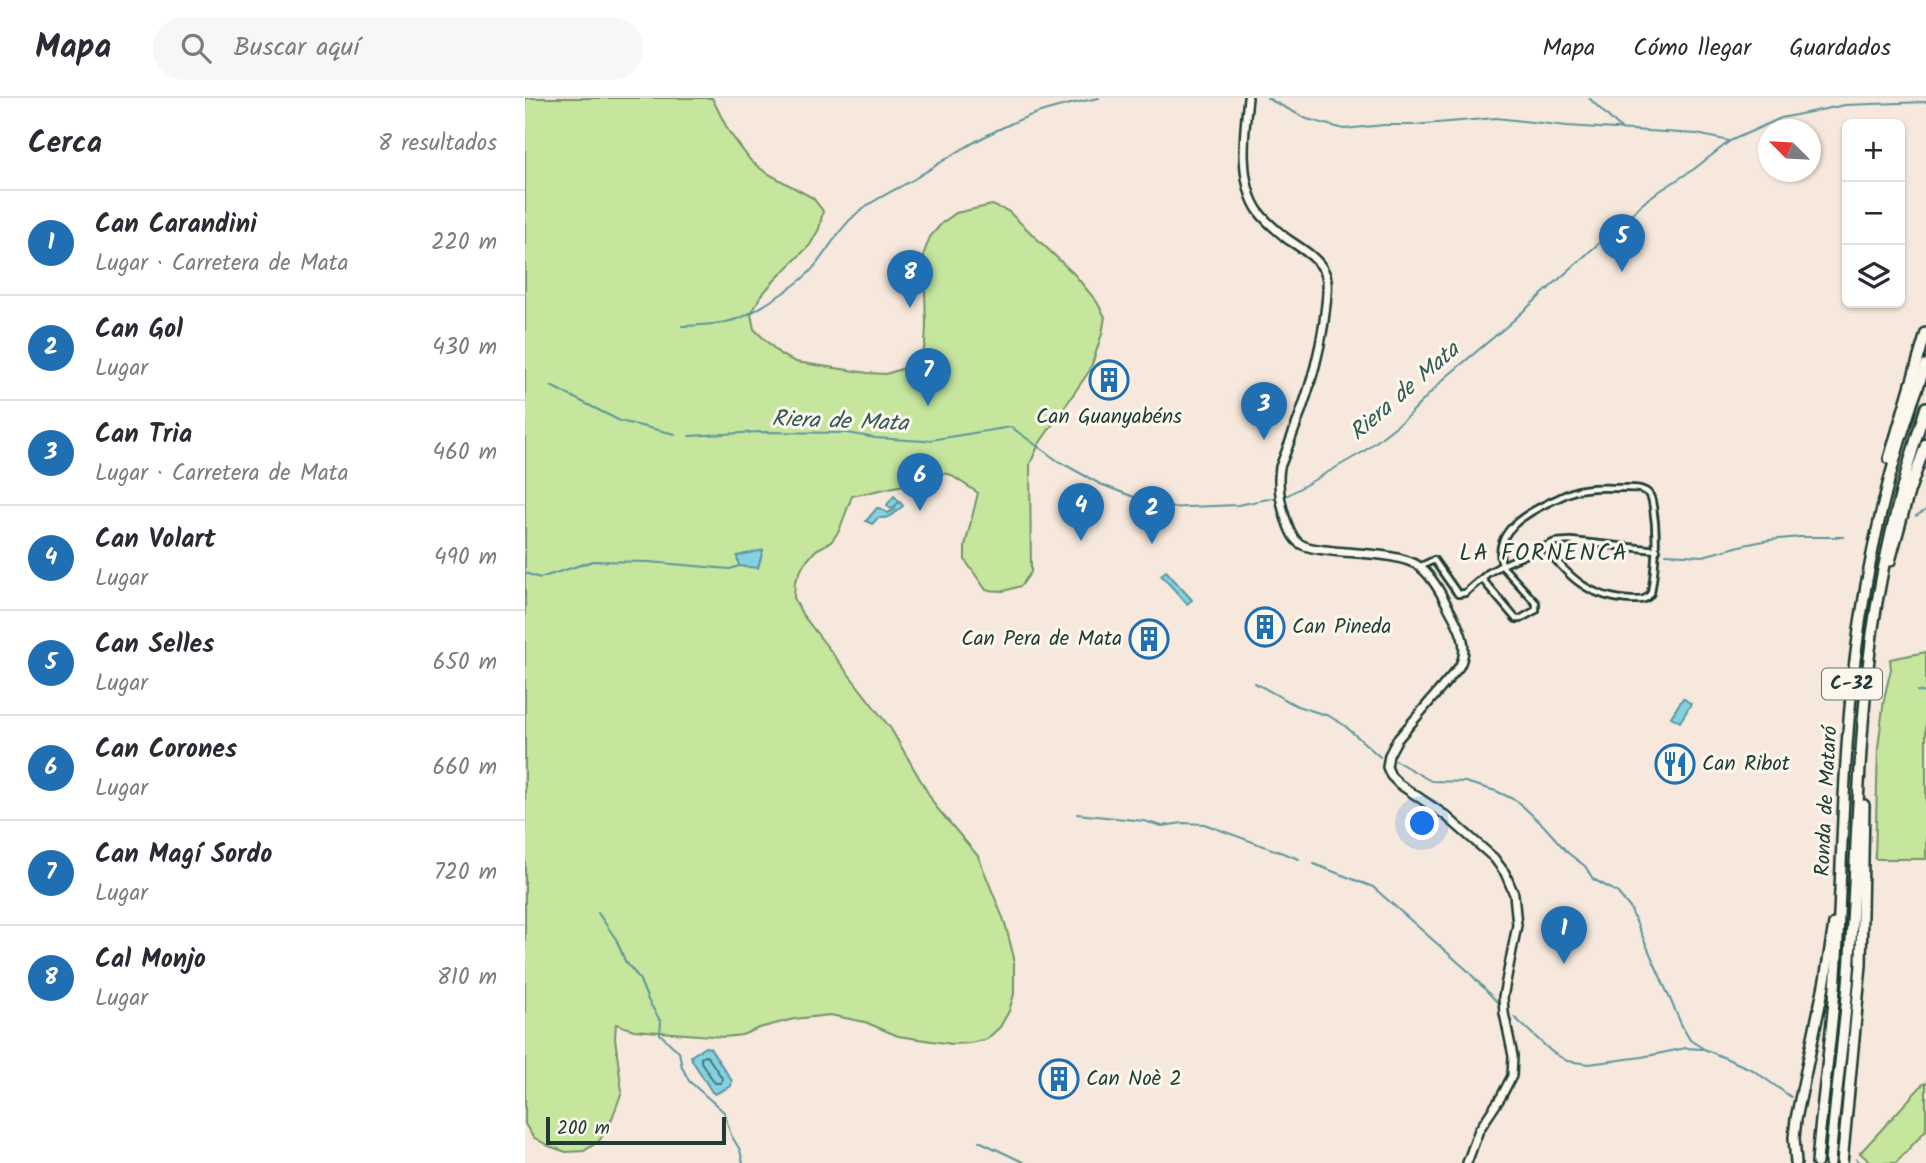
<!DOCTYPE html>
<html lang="es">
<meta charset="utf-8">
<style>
:root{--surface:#fff;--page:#f7f7f7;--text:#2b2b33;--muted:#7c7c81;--line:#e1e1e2;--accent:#1f6fb2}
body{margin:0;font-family:Kalam,sans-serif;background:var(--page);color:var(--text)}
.controls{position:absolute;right:21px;top:21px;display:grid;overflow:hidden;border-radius:10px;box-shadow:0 2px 5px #0004}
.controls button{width:63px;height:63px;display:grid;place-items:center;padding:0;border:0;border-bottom:2px solid var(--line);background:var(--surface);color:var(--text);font:35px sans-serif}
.compass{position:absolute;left:1233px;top:21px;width:63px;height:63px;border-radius:50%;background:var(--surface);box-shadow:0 2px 5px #0004;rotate:294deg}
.scale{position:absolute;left:21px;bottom:18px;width:180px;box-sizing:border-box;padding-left:7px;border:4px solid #1f3d34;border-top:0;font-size:19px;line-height:24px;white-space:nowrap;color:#1f3d34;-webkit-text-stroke:5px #fbf7ec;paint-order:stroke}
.you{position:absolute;left:898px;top:726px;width:24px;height:24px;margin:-18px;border:5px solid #fff;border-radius:50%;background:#1a73e8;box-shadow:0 0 0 10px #1a73e833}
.badge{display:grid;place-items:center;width:46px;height:46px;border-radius:50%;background:var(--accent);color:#fff;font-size:23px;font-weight:700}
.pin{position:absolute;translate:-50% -58px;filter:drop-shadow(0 2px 4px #0008)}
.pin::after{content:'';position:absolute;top:37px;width:24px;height:21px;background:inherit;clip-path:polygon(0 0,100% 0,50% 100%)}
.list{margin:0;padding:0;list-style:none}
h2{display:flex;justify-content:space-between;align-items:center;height:91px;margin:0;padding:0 28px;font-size:30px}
h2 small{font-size:23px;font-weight:400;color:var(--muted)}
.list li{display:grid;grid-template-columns:46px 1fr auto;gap:21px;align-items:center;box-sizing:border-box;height:105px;padding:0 28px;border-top:2px solid var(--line)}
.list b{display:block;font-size:26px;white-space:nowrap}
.list p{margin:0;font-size:23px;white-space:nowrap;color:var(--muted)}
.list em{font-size:23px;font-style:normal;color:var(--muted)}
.icon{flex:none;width:38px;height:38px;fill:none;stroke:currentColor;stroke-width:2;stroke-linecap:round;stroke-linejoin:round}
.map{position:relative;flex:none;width:1401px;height:1065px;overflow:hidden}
header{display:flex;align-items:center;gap:42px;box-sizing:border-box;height:98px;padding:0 35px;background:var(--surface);border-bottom:2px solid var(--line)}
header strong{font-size:33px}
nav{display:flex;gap:38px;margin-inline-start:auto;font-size:24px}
.search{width:490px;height:63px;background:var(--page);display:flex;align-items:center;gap:18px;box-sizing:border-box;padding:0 24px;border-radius:38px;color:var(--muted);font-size:26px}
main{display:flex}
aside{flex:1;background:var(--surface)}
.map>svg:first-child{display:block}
.green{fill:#c6e69e;stroke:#729269;stroke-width:2}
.water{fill:#83d1e1;stroke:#5b969c;stroke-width:2}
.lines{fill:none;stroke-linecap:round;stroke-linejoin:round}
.shore{stroke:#477879;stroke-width:2}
.stream{stroke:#5b969c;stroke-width:2}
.street-casing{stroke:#1f3d34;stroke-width:10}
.secondary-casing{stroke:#1f3d34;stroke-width:12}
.highway-casing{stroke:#1f3d34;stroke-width:14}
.street{stroke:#fbf7ec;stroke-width:4.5}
.secondary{stroke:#fbf7ec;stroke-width:7}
.highway{stroke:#fbf7ec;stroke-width:9}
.labels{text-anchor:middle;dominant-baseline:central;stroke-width:6;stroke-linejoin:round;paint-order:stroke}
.shield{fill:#fbf7ec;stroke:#61756b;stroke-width:2}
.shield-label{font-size:19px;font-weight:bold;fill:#1f3d34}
.poi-label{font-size:21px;fill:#1f3d34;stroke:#fbf7ec;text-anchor:start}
.street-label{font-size:21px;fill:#1f3d34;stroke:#fbf7ec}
.water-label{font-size:23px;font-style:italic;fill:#335b57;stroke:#fbf7ec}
.neighbourhood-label{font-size:23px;letter-spacing:2px;fill:#1f3d34;stroke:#fbf7ec}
</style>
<header>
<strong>Mapa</strong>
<div class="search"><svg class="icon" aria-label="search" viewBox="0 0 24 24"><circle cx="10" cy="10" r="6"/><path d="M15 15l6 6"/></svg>Buscar aquí</div>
<nav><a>Mapa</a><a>Cómo llegar</a><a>Guardados</a></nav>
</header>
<main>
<aside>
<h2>Cerca<small>8 resultados</small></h2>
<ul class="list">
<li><span class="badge">1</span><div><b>Can Carandini</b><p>Lugar · Carretera de Mata</p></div><em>220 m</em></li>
<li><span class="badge">2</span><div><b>Can Gol</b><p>Lugar</p></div><em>430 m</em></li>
<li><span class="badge">3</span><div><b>Can Tria</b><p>Lugar · Carretera de Mata</p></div><em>460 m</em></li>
<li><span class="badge">4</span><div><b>Can Volart</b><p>Lugar</p></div><em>490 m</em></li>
<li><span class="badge">5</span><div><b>Can Selles</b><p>Lugar</p></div><em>650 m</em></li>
<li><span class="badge">6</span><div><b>Can Corones</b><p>Lugar</p></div><em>660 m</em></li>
<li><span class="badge">7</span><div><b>Can Magí Sordo</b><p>Lugar</p></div><em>720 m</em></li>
<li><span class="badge">8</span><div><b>Cal Monjo</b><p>Lugar</p></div><em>810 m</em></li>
</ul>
</aside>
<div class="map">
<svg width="1401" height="1065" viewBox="0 0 1401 1065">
<rect width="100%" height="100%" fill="#f6e8dc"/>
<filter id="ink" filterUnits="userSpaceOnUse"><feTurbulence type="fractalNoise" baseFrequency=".0143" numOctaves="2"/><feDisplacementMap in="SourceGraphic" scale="14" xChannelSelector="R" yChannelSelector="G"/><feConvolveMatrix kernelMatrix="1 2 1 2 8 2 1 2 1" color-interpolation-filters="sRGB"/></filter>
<g filter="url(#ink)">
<g class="green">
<polygon points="0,0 187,0 204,34 226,63 240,74 288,100 298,113 294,131 285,147 247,185 235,199 226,216 229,231 256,257 271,264 343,275 361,276 379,270 396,262 400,246 401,229 399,155 405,139 417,125 431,115 467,107 483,113 550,177 572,204 580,219 577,236 565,272 514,346 505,366 506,474 496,488 479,493 461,492 440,462 440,448 453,395 424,376 396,374 383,386 327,398 314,433 306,444 291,452 279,466 270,484 269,500 277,516 366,631 411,709 453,758 480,825 489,860 489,896 484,913 475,929 462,941 445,945 427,946 373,938 340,924 305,917 269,921 234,930 217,937 199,939 109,932 91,926 90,940 97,994 84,1028 74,1043 59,1053 41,1054 24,1048 8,1039 0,1026"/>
<polygon points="1401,554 1401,761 1350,761 1353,650 1359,601 1366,571 1365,561"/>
<polygon points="1401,985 1401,1032 1371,1065 1346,1065 1335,1055 1398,986"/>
</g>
<g class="water">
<path d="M369 398 374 403 372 406 375 404 378 408C368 415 367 421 353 420L347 426 341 423 352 410H354L363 415 369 412 371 407 366 411 362 407Z"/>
<polygon points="238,452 233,470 214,468 212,458"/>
<polygon points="641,473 667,502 662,506 636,477"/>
<polygon points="1158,600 1166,606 1155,624 1146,619"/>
<polygon points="180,949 185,950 207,983 206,988 190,996 187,994 167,962 166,958"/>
</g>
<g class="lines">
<polygon class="shore" points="180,958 183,959 197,980 196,985 190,985 176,964 176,960"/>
<g class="stream">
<polyline points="742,0 782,21 819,31 859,27 888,27 971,20 1042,28 1172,36 1204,43"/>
<polyline points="1064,0 1096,31"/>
<path d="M157 228C176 227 196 227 215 220 233 212 277 185 289 169 307 147 316 126 340 109 356 98 374 90 391 80 421 61 450 42 483 27 511 13 543 6 574 0"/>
<polyline points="26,288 95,323 150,336"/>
<polyline points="164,338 235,334 323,335 350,340 399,343 486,329 533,363 575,386 638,410 713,407 753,399"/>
<polyline points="758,398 763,397 838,354 880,321 920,280 982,228 1124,100 1169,71 1205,43 1256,20 1320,7 1401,4"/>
<polyline points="1391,418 1401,412"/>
<polyline points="1141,456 1178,458 1219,447 1244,442 1274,439 1319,439"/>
<polyline points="0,475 15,480 68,463 124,464 205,471 214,468"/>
<polyline points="730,585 772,608 804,618 819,627 855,659"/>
<polyline points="1392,593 1401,595"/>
<polyline points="871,663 906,683 940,684 971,693 992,703 1019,728 1043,755 1060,768 1068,781 1092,794 1105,810 1157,928 1165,942 1179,951 1228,972 1266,999"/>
<polyline points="552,716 619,723 637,728 658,725 679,726 774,761"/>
<polyline points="789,766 848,789 942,872 973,905"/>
<polyline points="73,815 91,841 100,863 114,880 123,902 136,924 135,936 154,954 157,969 164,983 199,1014 206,1037 215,1052 218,1065"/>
<polyline points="989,919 1027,954 1042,963 1064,966 1117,959 1161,950 1177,951"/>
<polyline points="454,1043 500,1065"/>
<polyline points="1331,1061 1334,1065"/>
</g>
<g class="street-casing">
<g id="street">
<path d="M977 467C967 433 1003 414 1029 402 1038 398 1048 392 1059 391 1071 389 1085 390 1097 390 1104 390 1117 389 1123 395 1127 398 1127 404 1128 409 1133 439 1131 466 1126 495 1121 503 1115 502 1107 502 1065 500 1044 480 1020 449"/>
<polyline points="894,469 909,462 933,496 940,495 963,475 977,467 1030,444 1046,443 1132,452"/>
<polyline points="957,481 991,521 995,521 1011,512 1011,505 977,468"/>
</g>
</g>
<g class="secondary-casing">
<path id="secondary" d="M723 0C719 34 713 85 734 114 741 124 752 132 761 140 774 149 794 160 800 175 804 184 802 197 801 206 796 264 776 316 755 369 752 388 755 404 761 422 764 430 767 440 774 445 780 450 792 451 800 452 825 456 875 454 895 469 910 481 919 502 928 518 937 535 944 551 934 569L872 642 864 657 862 669 866 678 874 686 920 717 969 760 980 775 989 796 992 827 978 899 979 915 988 958 987 978 976 999 954 1032 942 1065"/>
</g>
<g class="highway-casing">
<g id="highway">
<polyline points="1364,361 1401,235"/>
<polyline points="1365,463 1384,394 1401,346"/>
<polyline points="1271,1065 1269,1040 1271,1021 1300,882 1309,826"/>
<path d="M1292 1065C1297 997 1309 928 1312 860 1317 763 1318 666 1329 570 1341 467 1364 364 1401 267"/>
<path d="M1305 1065C1310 996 1321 928 1325 859 1332 752 1333 643 1347 536 1358 459 1377 383 1401 309"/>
<polyline points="1317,1065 1336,867 1339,707"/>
</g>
</g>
<use href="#street" class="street"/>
<use href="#secondary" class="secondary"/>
<use href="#highway" class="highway"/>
</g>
</g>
<defs>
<g id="building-ring" transform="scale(2.0125)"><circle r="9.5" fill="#fbf7ec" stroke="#1f6fb2" stroke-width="1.5"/><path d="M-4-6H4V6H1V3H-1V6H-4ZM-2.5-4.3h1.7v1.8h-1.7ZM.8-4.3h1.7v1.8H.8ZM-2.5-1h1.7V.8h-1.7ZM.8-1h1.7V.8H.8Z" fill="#1f6fb2"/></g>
<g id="restaurant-ring" transform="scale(2.0125)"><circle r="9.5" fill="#fbf7ec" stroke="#1f6fb2" stroke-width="1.5"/><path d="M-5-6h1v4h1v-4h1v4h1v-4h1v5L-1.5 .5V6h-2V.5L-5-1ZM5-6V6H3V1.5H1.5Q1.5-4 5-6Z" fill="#1f6fb2"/></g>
</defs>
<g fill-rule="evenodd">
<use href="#building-ring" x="584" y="282"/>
<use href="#building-ring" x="740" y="529"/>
<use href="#building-ring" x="624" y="541"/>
<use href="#restaurant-ring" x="1150" y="666"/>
<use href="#building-ring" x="534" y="981"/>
</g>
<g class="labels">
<rect class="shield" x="1297" y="570.5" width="60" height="31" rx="5"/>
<g class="shield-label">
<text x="1327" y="586">C-32</text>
</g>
<g class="poi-label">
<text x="584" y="319" text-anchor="middle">Can Guanyabéns</text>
<text x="767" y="529">Can Pineda</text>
<text x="597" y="541" text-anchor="end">Can Pera de Mata</text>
<text x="1177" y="666">Can Ribot</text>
<text x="561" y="981">Can Noè 2</text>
</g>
<g class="street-label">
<text transform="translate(1302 703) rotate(-87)">Ronda de Mataró</text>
</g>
<g class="water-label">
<text transform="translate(880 294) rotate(-41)">Riera de Mata</text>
<text transform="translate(315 324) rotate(2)">Riera de Mata</text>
</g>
<g class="neighbourhood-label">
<text x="1019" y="456">LA FORNENCA</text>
</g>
</g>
</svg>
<div class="controls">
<button>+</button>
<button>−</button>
<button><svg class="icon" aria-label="layers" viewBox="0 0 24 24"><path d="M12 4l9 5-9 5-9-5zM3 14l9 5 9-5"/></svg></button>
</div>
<svg class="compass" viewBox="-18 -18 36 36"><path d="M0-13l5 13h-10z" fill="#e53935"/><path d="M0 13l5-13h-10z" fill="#7c7c81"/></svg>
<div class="scale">200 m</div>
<div class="you"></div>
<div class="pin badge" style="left:1039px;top:866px">1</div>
<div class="pin badge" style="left:627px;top:446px">2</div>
<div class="pin badge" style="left:739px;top:342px">3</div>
<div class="pin badge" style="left:556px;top:443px">4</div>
<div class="pin badge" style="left:1097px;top:174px">5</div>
<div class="pin badge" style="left:395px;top:413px">6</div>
<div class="pin badge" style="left:403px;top:308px">7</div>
<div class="pin badge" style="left:385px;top:210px">8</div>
</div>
</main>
